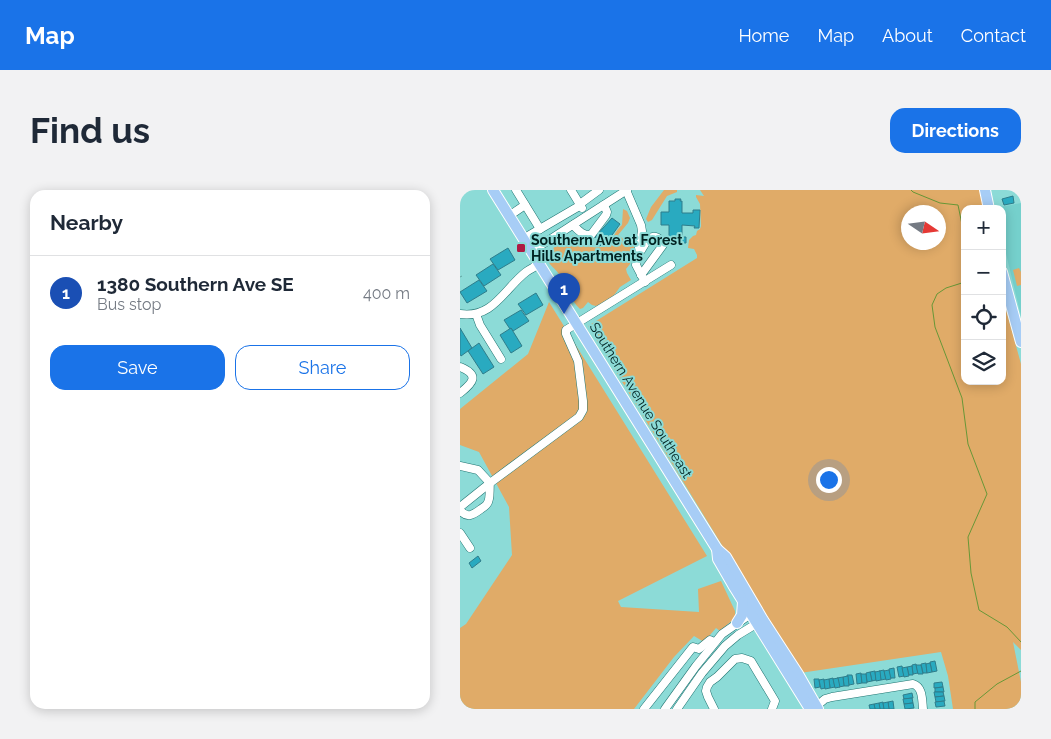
<!DOCTYPE html>
<meta charset="utf-8">
<style>
:root{--surface:#fff;--page:#f2f2f3;--text:#1f2937;--muted:#747a83;--line:#e0e1e3;--accent:#1a73e8}
body{margin:0;font-family:Raleway,sans-serif;background:var(--page);color:var(--text)}
.controls{position:absolute;right:15px;top:15px;display:grid;overflow:hidden;border-radius:10px;box-shadow:0 2px 12px #0003}
.controls button{width:45px;height:45px;display:grid;place-items:center;padding:0;border:0;border-bottom:1px solid var(--line);background:var(--surface);color:var(--text);font:25px sans-serif}
.compass{position:absolute;left:441px;top:15px;width:45px;height:45px;border-radius:50%;background:var(--surface);box-shadow:0 2px 12px #0003;rotate:103deg}
.you{position:absolute;left:368px;top:289px;width:18px;height:18px;margin:-12px;border:4px solid #fff;border-radius:50%;background:#1a73e8;box-shadow:0 0 0 8px #1a73e833}
.badge{display:grid;place-items:center;width:32px;height:32px;border-radius:50%;background:var(--accent);color:#fff;font-size:16px;font-weight:700}
.pin{position:absolute;translate:-50% -41px;filter:drop-shadow(0 1px 2px #0008)}
.pin::after{content:'';position:absolute;top:26px;width:18px;height:15px;background:inherit;clip-path:polygon(0 0,100% 0,50% 100%)}
.list{margin:0;padding:0;list-style:none}
h2{display:flex;justify-content:space-between;align-items:center;height:65px;margin:0;padding:0 20px;font-size:21px}
h2 small{font-size:16px;font-weight:400;color:var(--muted)}
.list li{display:grid;grid-template-columns:32px 1fr auto;gap:15px;align-items:center;box-sizing:border-box;height:75px;padding:0 20px;border-top:1px solid var(--line)}
.list b{display:block;font-size:19px;white-space:nowrap}
.list p{margin:0;font-size:16px;white-space:nowrap;color:var(--muted)}
.list em{font-size:16px;font-style:normal;color:var(--muted)}
.actions{display:flex;gap:10px;padding:15px 20px}
.actions a{flex:1;padding:11px 0;border:1px solid var(--accent);border-radius:15px;text-align:center;font-size:18px;color:var(--accent)}
.actions .main{background:var(--accent);color:#fff}
.icon{flex:none;width:28px;height:28px;fill:none;stroke:currentColor;stroke-width:2;stroke-linecap:round;stroke-linejoin:round}
.map{position:relative;flex:none;width:561px;height:519px;overflow:hidden;border-radius:15px}
header{display:flex;align-items:center;gap:30px;box-sizing:border-box;height:70px;padding:0 25px;background:var(--accent);color:#fff}
header strong{font-size:24px}
nav{display:flex;gap:28px;margin-inline-start:auto;font-size:18px}
.intro{display:flex;align-items:center;justify-content:space-between;box-sizing:border-box;height:120px;padding:0 30px}
h1{margin:0;font-size:35px}
.button{padding:12px 22px;border-radius:15px;background:var(--accent);color:#fff;font-size:18px;font-weight:700}
main{display:flex;gap:30px;padding:0 30px}
aside{flex:1;background:var(--surface);border-radius:15px;box-shadow:0 2px 12px #0003}
.map>svg:first-child{display:block}
.built{fill:#75d0cc}
.green{fill:#e0ab68;fill-rule:evenodd}
.lines{fill:none;stroke-linecap:round;stroke-linejoin:round}
.stream{stroke:#679737;stroke-width:1}
.building{fill:#29aac0;stroke:#2f7d8b}
.minor-casing{stroke:#207572;stroke-width:9}
.major-casing{stroke:#fff;stroke-width:12}
.path{stroke:#62a4a1;stroke-width:1;stroke-dasharray:2.5 4;stroke-linecap:butt}
.minor{stroke:#fff;stroke-width:8}
.major{stroke:#a7cdf6;stroke-width:10}
.poi-dot{fill:#ae1a44;stroke:#8cdbd7;stroke-width:2}
.labels{text-anchor:middle;dominant-baseline:central;stroke-width:4;stroke-linejoin:round;paint-order:stroke}
.poi-label{font-size:14px;font-weight:bold;fill:#012322;stroke:#8cdbd7;text-anchor:start}
.street-label{font-size:14px;fill:#012322;stroke:#8cdbd7}
</style>
<header>
<strong>Map</strong>
<nav><a>Home</a><a>Map</a><a>About</a><a>Contact</a></nav>
</header>
<div class="intro"><h1>Find us</h1><a class="button">Directions</a></div>
<main>
<aside>
<h2>Nearby<small></small></h2>
<ul class="list">
<li><span class="badge" style="background:#1a4fb4">1</span><div><b>1380 Southern Ave SE</b><p>Bus stop</p></div><em>400 m</em></li>
</ul>
<div class="actions"><a class="main">Save</a><a>Share</a></div>
</aside>
<div class="map">
<svg width="561" height="519" viewBox="0 0 561 519">
<rect width="100%" height="100%" fill="#8cdbd7"/>
<polygon class="built" points="561,13 561,126 542,47 542,19 536,18"/>
<g class="green">
<polygon points="204,0 217,0 217,2 207,6 192,30 188,32 186,29 191,17"/>
<path d="M240 0H521L525 19H505V191H542V105L561 174V460L553 452 561 492V519H493L488 486 481 462 340 483 128 136 237 68V65L234 59 228 58 229 50 233 46 236 45 237 41 240 39 241 36 240 14 236 7V5L244 6ZM448 22H478V52H448Z"/>
<path d="M163 19 167 21 170 28 168 33 158 45 162 48 174 47 176 50 170 74 166 79 167 83 171 90 160 97 155 104 148 111 136 116 132 115 128 112 123 118 120 119C111 111 107 97 101 87 96 78 87 75 85 63 90 58 97 57 103 53 106 50 109 47 113 45 117 48 120 53 125 55 132 58 142 59 148 54 153 49 155 41 162 35Z"/>
<polygon points="559,78 561,82 561,95 557,96 553,80"/>
<polygon points="89,112 247,366 158,411 161,417 239,422 238,399 261,391 275,421 275,428 260,441 256,438 244,452 234,446 214,467 174,519 0,519 0,438 6,434 52,365 49,317 19,262 0,255 0,219 68,164"/>
</g>
<g class="lines">
<g class="stream">
<polyline points="451,0 453,2 480,13 498,15 505,49"/>
<polyline points="505,92 486,98 477,104 472,115 475,137 502,208 508,254 527,304 508,347 511,383 519,420 547,437 561,452"/>
<polyline points="515,519 515,512 537,494 561,481"/>
</g>
</g>
<g class="building">
<polygon points="553,6 554,13 544,15 542,9"/>
<polygon points="215,9 221,9 220,11 222,11 222,23 233,23 233,20 240,20 239,38 234,38 235,36 222,35 222,47 226,47 226,53 207,53 207,48 209,48 209,35 201,35 201,22 209,22 209,11 215,11"/>
<polygon points="152,28 160,34 145,55 143,53 140,56 135,53 139,50 135,47"/>
<polygon points="48,58 55,70 38,80 30,69"/>
<polygon points="33,74 41,85 24,96 16,85"/>
<polygon points="19,90 27,101 7,113 0,102"/>
<polygon points="76,103 83,115 66,125 58,114"/>
<polygon points="61,120 69,131 53,141 51,138 50,139 44,130"/>
<polygon points="0,138 12,158 1,166 0,164"/>
<polygon points="51,138 62,156 51,163 40,145"/>
<polygon points="19,153 34,177 23,184 8,161"/>
<polygon points="18,366 21,371 12,378 9,373"/>
<polygon points="475,471 477,481 472,482 470,472"/>
<polygon points="466,473 467,483 463,483 461,474"/>
<polygon points="470,473 472,482 467,483 466,474"/>
<polygon points="456,474 458,483 453,484 452,475"/>
<polygon points="456,475 461,475 463,484 458,484"/>
<polygon points="442,476 444,486 439,487 437,477"/>
<polygon points="452,476 453,485 449,485 447,477"/>
<polygon points="447,477 449,486 444,487 442,478"/>
<polygon points="434,478 435,488 430,488 429,479"/>
<polygon points="424,480 426,489 421,490 419,481"/>
<polygon points="429,480 431,489 426,490 424,481"/>
<polygon points="415,481 416,490 412,491 410,482"/>
<polygon points="420,481 421,490 416,491 415,482"/>
<polygon points="410,482 412,491 407,492 406,483"/>
<polygon points="401,483 402,493 397,494 396,484"/>
<polygon points="401,484 406,484 407,493 402,493"/>
<polygon points="387,485 392,485 394,494 389,495"/>
<polygon points="388,486 389,496 384,496 383,487"/>
<polygon points="383,487 384,496 379,497 377,488"/>
<polygon points="373,488 375,497 370,498 369,489"/>
<polygon points="378,488 380,497 375,498 373,489"/>
<polygon points="354,489 359,489 360,497 355,498"/>
<polygon points="364,489 365,498 361,499 359,490"/>
<polygon points="369,489 370,498 365,499 364,490"/>
<polygon points="482,492 483,497 474,498 474,493"/>
<polygon points="483,497 484,502 475,502 475,498"/>
<polygon points="474,502 483,502 484,506 475,507"/>
<polygon points="452,503 453,508 444,509 443,505"/>
<polygon points="484,506 485,511 476,512 475,507"/>
<polygon points="452,508 453,513 444,514 443,509"/>
<polygon points="433,511 434,519 429,519 428,512"/>
<polygon points="484,511 485,516 476,517 475,512"/>
<polygon points="423,512 424,519 420,519 419,513"/>
<polygon points="428,512 429,519 424,519 423,513"/>
<polygon points="419,513 420,519 415,519 414,514"/>
<polygon points="453,513 454,518 445,519 444,514"/>
<polygon points="414,514 415,519 410,519 409,515"/>
</g>
<g class="lines">
<g class="minor-casing">
<g id="minor">
<polyline points="56,0 80,39"/>
<polyline points="111,0 122,18"/>
<polyline points="166,0 181,35 182,41 176,75 185,92"/>
<polyline points="120,14 139,0"/>
<polyline points="49,26 65,15"/>
<path d="M113 35C118 40 123 46 131 45L146 25 147 22 144 15"/>
<polyline points="63,49 121,15"/>
<polyline points="72,61 167,0"/>
<path d="M180 62C186 53 190 40 202 51L203 55 181 85"/>
<path d="M0 124C33 129 44 99 66 82 70 79 75 77 79 74"/>
<polyline points="16,124 20,135 41,169"/>
<path d="M0 177C20 185 13 193 0 203"/>
<polyline points="0,317 30,293 18,280 0,276"/>
<path d="M0 320C7 329 13 325 21 319 21 319 27 315 27 314 31 309 29 300 30 293L119 227 123 220V211L118 171 106 144V140L211 75"/>
<polyline points="0,343 10,358"/>
<path d="M354 518 365 509 372 507 453 494C463 497 462 510 463 519"/>
<polyline points="184,519 233,457 239,459 250,450 254,452"/>
<polyline points="205,519 236,476 262,444 295,421"/>
<polyline points="217,519 242,483 265,456 278,445 301,431"/>
<polyline points="254,519 248,507 246,501 247,497 250,492 257,487 275,469 282,468 291,471 315,511 312,519"/>
</g>
</g>
<g class="major-casing">
<g id="major">
<polyline points="33,0 257,359 266,367 303,430 338,484 358,519"/>
<polyline points="525,0 529,19"/>
<polyline points="542,82 561,152"/>
<polyline points="257,359 258,369 273,395 350,519"/>
<polyline points="277,433 282,425 283,412"/>
</g>
</g>
<polyline class="path" points="0,87 2,86"/>
<use href="#minor" class="minor"/>
<use href="#major" class="major"/>
</g>
<rect class="poi-dot" x="56" y="53" width="10" height="10" rx="2.5"/>
<g class="labels">
<g class="poi-label">
<text x="71" y="50">Southern Ave at Forest<tspan x="71" dy="16">Hills Apartments</tspan></text>
</g>
<g class="street-label">
<text transform="translate(181 210) rotate(58)">Southern Avenue Southeast</text>
</g>
</g>
</svg>
<div class="controls">
<button>+</button>
<button>−</button>
<button><svg class="icon" aria-label="locate" viewBox="0 0 24 24"><circle cx="12" cy="12" r="6"/><path d="M12 2v4M12 18v4M2 12h4M18 12h4"/></svg></button>
<button><svg class="icon" aria-label="layers" viewBox="0 0 24 24"><path d="M12 4l9 5-9 5-9-5zM3 14l9 5 9-5"/></svg></button>
</div>
<svg class="compass" viewBox="-18 -18 36 36"><path d="M0-13l5 13h-10z" fill="#e53935"/><path d="M0 13l5-13h-10z" fill="#747a83"/></svg>
<div class="you"></div>
<div class="pin badge" style="left:104px;top:124px;background:#1a4fb4">1</div>
</div>
</main>
